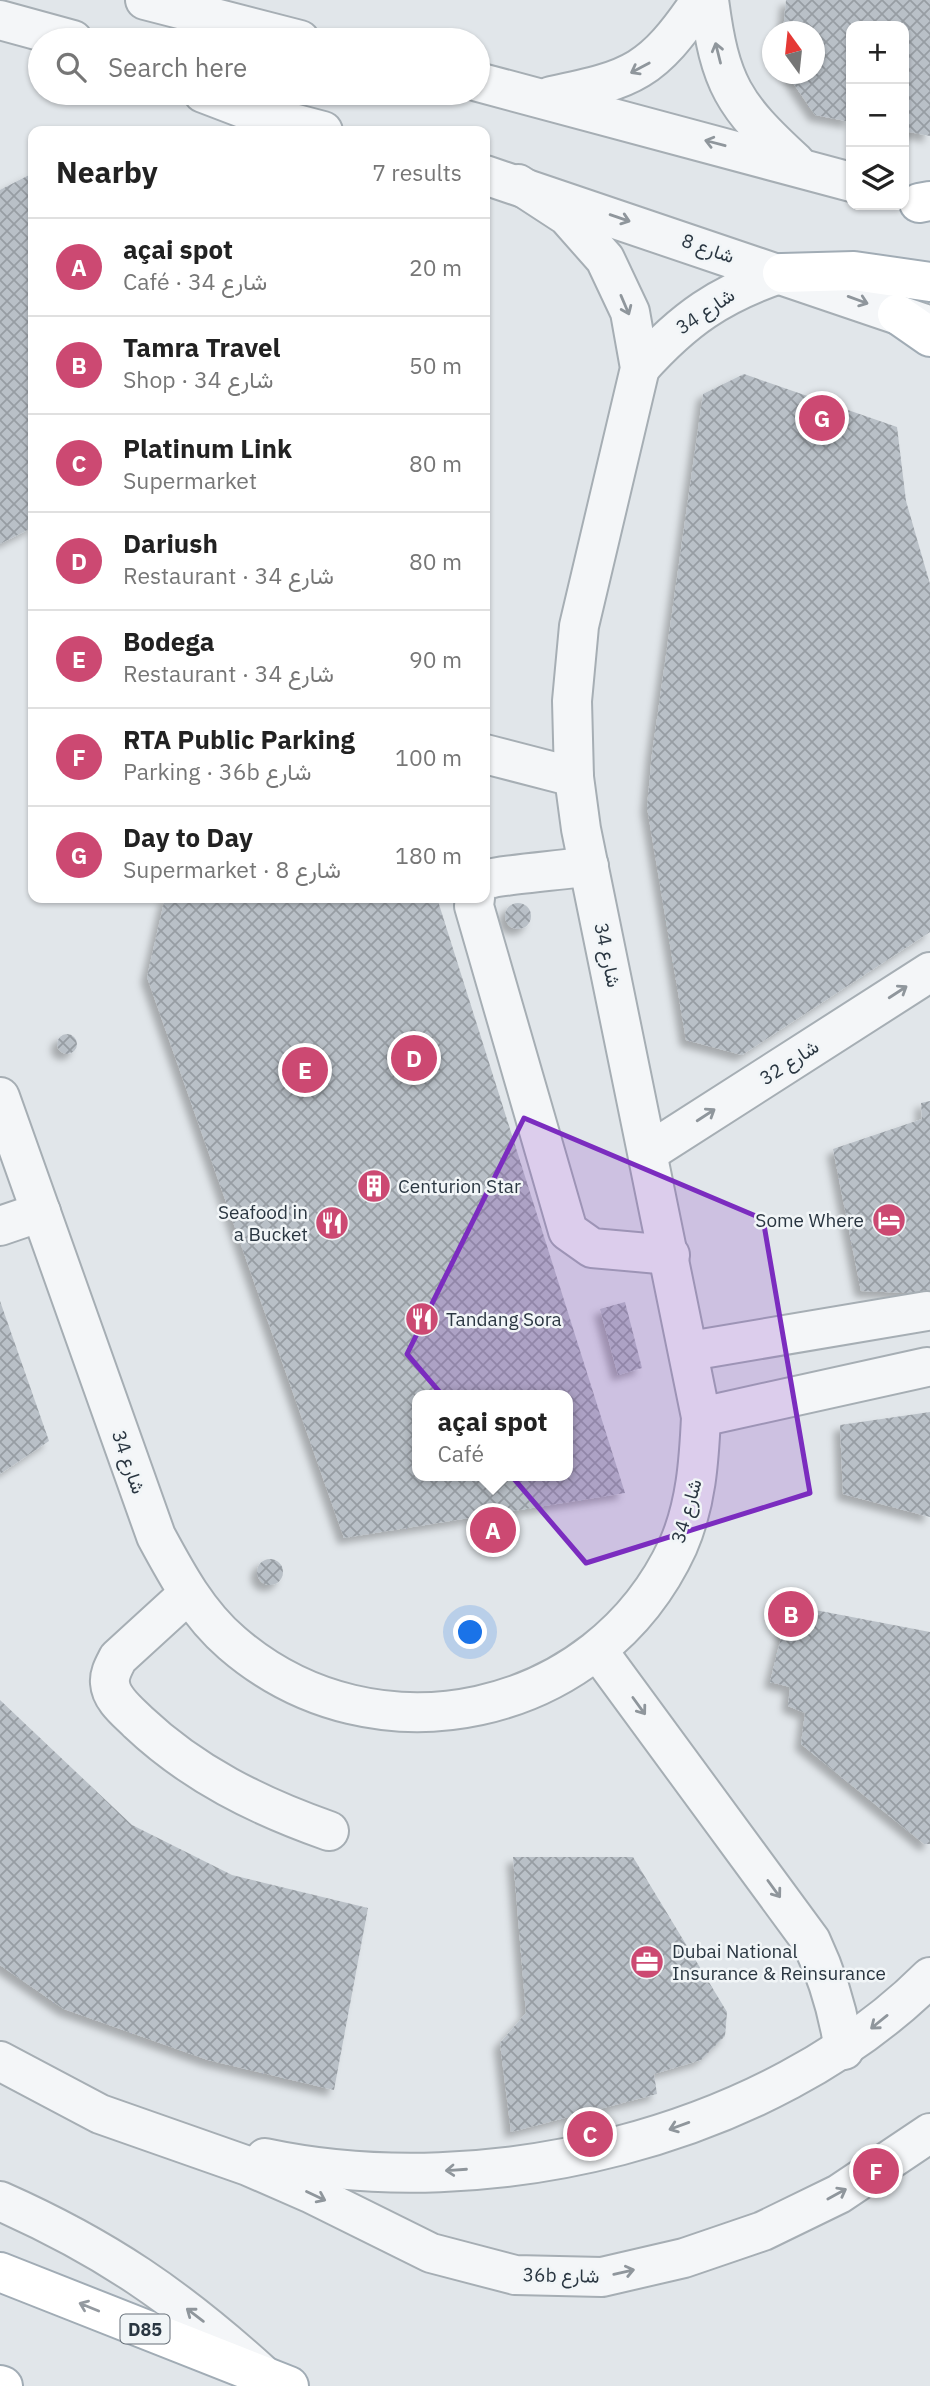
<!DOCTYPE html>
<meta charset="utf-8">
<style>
:root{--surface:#fff;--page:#f6f6f6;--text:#222;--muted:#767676;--line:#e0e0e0;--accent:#cc4972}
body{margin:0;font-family:"IBM Plex Sans",Vazirmatn,sans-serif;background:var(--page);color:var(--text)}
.controls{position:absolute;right:21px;top:21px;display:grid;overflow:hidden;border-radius:14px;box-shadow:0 2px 5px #0004}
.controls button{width:63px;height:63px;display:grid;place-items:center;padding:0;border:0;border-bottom:2px solid var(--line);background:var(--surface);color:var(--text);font:35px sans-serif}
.compass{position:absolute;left:762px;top:21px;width:63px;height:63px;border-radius:50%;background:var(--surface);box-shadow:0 2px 5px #0004;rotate:345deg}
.you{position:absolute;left:471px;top:1633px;width:24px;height:24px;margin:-18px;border:5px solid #fff;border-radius:50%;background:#1a73e8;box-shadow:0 0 0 10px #1a73e833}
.badge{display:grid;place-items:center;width:46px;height:46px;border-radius:50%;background:var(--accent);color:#fff;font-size:23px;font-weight:700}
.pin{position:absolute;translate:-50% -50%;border:4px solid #fff;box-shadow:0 2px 7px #0006}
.popup{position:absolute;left:412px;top:1390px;width:161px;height:91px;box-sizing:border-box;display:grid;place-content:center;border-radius:14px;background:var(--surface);filter:drop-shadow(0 2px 5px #0005);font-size:23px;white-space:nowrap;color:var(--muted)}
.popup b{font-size:26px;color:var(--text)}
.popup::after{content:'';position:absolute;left:50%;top:100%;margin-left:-14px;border:14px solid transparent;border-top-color:var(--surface)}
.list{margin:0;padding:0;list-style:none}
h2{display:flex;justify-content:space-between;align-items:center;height:91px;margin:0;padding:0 28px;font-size:30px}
h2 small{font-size:23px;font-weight:400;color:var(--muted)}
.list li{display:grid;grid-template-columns:46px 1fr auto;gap:21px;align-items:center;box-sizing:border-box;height:98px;padding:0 28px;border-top:2px solid var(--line)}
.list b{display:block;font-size:26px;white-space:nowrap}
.list p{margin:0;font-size:23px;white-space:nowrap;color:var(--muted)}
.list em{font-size:23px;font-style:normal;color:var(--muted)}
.icon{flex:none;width:38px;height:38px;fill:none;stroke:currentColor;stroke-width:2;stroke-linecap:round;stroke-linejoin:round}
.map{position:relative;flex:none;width:930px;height:2386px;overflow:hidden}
.search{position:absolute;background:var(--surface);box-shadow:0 2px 5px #0004;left:28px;top:28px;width:462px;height:77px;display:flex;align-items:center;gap:18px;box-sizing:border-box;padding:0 24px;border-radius:38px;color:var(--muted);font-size:26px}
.panel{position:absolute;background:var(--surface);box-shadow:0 2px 5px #0004;left:28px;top:126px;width:462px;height:777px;border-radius:14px}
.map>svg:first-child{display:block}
.building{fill:url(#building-cross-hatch);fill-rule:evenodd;filter:url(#shadow)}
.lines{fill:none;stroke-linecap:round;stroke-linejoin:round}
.minor-casing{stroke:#a6aeb4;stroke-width:42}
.major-casing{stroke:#a1acb5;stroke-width:42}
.minor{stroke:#f4f6f8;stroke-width:38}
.major{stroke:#fff;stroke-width:38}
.oneway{stroke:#8f969c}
.oneway2{stroke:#949aa0}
.marked{fill:#7b2cbf;fill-opacity:0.2;stroke:#7b2cbf;stroke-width:5;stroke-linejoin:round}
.labels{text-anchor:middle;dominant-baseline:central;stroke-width:5;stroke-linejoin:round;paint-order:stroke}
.shield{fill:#f1f5f7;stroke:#666f78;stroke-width:2}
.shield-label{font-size:18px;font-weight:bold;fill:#2a3641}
.street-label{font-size:19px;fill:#2a3641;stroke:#f1f5f7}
.poi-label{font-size:19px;fill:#2a3641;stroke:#f1f5f7;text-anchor:start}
</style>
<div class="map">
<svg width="930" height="2386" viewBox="0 0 930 2386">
<defs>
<pattern id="building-cross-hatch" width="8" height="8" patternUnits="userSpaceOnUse" patternTransform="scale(1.75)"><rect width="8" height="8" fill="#b9c0c7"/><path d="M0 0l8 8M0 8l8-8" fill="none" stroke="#979da3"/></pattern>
<filter id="shadow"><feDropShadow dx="-6" dy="6" stdDeviation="3.5" flood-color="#0004"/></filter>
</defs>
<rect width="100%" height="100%" fill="#e1e6ea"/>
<g class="building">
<polygon points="786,0 930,0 930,136 904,131 904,26 851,26 851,122 815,115 787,74 814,74 814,32 783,32"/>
<polygon points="33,173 33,527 0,544 0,190"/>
<polygon points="744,374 897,427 906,501 930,584 930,932 742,1055 686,1040 647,807 652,754 703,394"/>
<path d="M165 898H437L625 1493 344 1538 147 977ZM418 1395H568V1476H418Z"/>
<circle cx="518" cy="916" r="13"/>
<circle cx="67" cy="1044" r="10"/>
<polygon points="930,1101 930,1294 861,1291 833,1149 922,1119 921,1103"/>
<polygon points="0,1301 49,1441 0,1474"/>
<polygon points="625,1302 642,1368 618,1375 600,1309"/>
<polygon points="930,1412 930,1517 843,1494 840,1425"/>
<circle cx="270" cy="1572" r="13"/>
<polygon points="789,1605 930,1632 930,1844 924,1844 801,1744 805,1713 788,1706 790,1687 770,1682"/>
<polygon points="0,1700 132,1825 232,1875 368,1908 334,2090 208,2060 64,2009 0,1965"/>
<polygon points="513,1857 633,1857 727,2012 725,2036 701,2060 654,2074 657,2094 511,2132 500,2043 526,2013"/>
</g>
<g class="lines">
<g class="minor-casing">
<g id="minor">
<polyline points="145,0 300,40"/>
<path d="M709 0C720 84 733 105 795 162"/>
<polyline points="0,20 73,40"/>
<polyline points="478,82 851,182"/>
<polyline points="203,93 258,114 323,131"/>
<path d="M551 96C634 79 652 72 701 0"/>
<polyline points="485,175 928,325"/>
<path d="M640 368C684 319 720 294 782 273"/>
<polyline points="485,754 574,777"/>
<path d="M485 880C491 876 574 869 589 866"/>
<polyline points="475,898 474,906 568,1231 592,1248 670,1255"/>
<path d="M0 1097 156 1536C177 1575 198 1614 232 1643 375 1767 599 1718 678 1546 696 1505 699 1461 701 1417L581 829 574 777 572 701 579 626 640 368 630 312 605 259 567 216 518 184"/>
<polyline points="649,1152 930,972"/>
<polyline points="0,1226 41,1212"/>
<polyline points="690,1351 927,1311"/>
<polyline points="701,1417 927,1367"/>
<path d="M188 1594 118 1658C114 1666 109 1674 110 1683 111 1699 127 1711 138 1722 193 1774 258 1806 329 1831"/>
<path d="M598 1651 811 1941C828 1977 838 2010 844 2050"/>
<polyline points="0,2061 100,2114 248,2166 310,2193 431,2253 515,2275 602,2277 684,2258 763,2231 839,2194 930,2133"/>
<path d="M265 2158C486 2205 769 2138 930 1977"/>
<path d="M0 2201C106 2248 177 2297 263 2375"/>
</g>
</g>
<g class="major-casing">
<g id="major">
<polyline points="919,203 930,201"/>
<polyline points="782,273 854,271 930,282"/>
<polyline points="897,314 930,337"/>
<polyline points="0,2272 289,2386"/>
<polyline points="0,2385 3,2386"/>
</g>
</g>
<use href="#minor" class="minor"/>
<use href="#major" class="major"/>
</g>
<defs><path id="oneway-shaft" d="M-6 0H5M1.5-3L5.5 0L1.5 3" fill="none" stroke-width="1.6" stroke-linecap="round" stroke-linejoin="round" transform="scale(1.75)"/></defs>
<g class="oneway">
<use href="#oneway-shaft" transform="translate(718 53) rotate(-104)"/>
<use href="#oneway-shaft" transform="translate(640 68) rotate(152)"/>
<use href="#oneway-shaft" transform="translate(715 143) rotate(-165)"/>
<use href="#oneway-shaft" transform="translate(620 218) rotate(19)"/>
<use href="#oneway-shaft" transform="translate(858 300) rotate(20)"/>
<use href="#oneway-shaft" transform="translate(625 305) rotate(67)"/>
<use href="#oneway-shaft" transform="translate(898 992) rotate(-33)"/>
<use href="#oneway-shaft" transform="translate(706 1115) rotate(-33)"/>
<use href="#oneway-shaft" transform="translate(639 1706) rotate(54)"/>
<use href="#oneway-shaft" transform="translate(774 1889) rotate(54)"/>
<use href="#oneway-shaft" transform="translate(879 2022) rotate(141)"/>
<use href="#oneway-shaft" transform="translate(679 2126) rotate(160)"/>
<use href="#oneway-shaft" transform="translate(456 2170) rotate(176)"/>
<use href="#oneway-shaft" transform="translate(837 2194) rotate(-29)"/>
<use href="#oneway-shaft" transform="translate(316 2196) rotate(25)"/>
<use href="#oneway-shaft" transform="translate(624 2272) rotate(-13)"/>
<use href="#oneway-shaft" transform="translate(195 2315) rotate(-143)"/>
</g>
<use class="oneway2" href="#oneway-shaft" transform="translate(89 2307) rotate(-158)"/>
<path class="marked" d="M524 1118 763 1219 810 1493 586 1563 407 1354Z"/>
<defs>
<g id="building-disc" transform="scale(1.75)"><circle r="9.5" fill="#cc4972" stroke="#f1f5f7"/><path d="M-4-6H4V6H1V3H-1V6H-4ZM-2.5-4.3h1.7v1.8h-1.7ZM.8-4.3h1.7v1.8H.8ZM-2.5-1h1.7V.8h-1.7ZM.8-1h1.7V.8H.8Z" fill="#fff"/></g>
<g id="hotel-disc" transform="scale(1.75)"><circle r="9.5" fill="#cc4972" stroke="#f1f5f7"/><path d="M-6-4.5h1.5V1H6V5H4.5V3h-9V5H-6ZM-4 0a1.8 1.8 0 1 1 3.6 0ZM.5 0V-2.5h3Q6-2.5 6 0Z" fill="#fff"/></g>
<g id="restaurant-disc" transform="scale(1.75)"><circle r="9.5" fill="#cc4972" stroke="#f1f5f7"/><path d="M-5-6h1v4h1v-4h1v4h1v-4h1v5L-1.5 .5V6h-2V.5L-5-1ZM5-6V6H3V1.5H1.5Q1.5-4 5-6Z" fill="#fff"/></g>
<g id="office-disc" transform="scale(1.75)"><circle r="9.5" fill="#cc4972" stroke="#f1f5f7"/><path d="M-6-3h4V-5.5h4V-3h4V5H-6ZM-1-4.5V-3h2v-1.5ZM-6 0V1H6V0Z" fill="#fff"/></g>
</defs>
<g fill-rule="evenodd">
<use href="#building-disc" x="374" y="1186"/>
<use href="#hotel-disc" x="889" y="1220"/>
<use href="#restaurant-disc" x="332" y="1223"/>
<use href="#restaurant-disc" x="422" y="1319"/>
<use href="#office-disc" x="647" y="1962"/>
</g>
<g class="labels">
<rect class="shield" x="120.5" y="2314.5" width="49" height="29" rx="5"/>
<g class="shield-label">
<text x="145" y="2329">D85</text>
</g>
<g class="street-label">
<text transform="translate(708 248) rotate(19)">شارع 8</text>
<text transform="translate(705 311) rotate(-34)">شارع 34</text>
<text transform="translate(608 955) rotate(78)">شارع 34</text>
<text transform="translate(789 1062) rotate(-33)">شارع 32</text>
<text transform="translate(129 1462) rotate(71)">شارع 34</text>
<text transform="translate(686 1511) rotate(-74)">شارع 34</text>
<text transform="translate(561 2275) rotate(1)">36b شارع</text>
</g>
<g class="poi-label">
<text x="398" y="1186">Centurion Star</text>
<text x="308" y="1212" text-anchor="end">Seafood in<tspan x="308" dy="22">a Bucket</tspan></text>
<text x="864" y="1220" text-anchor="end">Some Where</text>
<text x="446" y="1319">Tandang Sora</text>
<text x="672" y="1951">Dubai National<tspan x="672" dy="22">Insurance &amp; Reinsurance</tspan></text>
</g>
</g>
</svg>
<div class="controls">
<button>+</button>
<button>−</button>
<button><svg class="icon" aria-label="layers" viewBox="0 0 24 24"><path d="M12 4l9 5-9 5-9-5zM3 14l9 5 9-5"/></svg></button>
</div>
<svg class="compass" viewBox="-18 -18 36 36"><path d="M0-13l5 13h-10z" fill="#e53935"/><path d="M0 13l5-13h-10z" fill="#767676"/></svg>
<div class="you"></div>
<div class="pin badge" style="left:493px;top:1530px">A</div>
<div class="popup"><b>açai spot</b>Café</div>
<div class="pin badge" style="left:791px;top:1614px">B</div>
<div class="pin badge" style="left:590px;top:2134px">C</div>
<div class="pin badge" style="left:414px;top:1058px">D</div>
<div class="pin badge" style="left:305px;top:1070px">E</div>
<div class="pin badge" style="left:876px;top:2171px">F</div>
<div class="pin badge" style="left:822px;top:418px">G</div>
<div class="search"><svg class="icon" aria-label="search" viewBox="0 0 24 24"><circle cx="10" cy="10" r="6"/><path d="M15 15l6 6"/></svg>Search here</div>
<section class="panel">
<h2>Nearby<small>7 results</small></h2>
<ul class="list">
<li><span class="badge">A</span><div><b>açai spot</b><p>Café · شارع 34</p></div><em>20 m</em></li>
<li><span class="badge">B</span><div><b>Tamra Travel</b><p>Shop · شارع 34</p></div><em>50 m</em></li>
<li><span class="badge">C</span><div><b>Platinum Link</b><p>Supermarket</p></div><em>80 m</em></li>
<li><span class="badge">D</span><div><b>Dariush</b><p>Restaurant · شارع 34</p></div><em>80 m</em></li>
<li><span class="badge">E</span><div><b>Bodega</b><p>Restaurant · شارع 34</p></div><em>90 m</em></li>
<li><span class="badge">F</span><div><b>RTA Public Parking</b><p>Parking · 36b شارع</p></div><em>100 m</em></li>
<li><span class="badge">G</span><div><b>Day to Day</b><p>Supermarket · شارع 8</p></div><em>180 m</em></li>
</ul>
</section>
</div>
